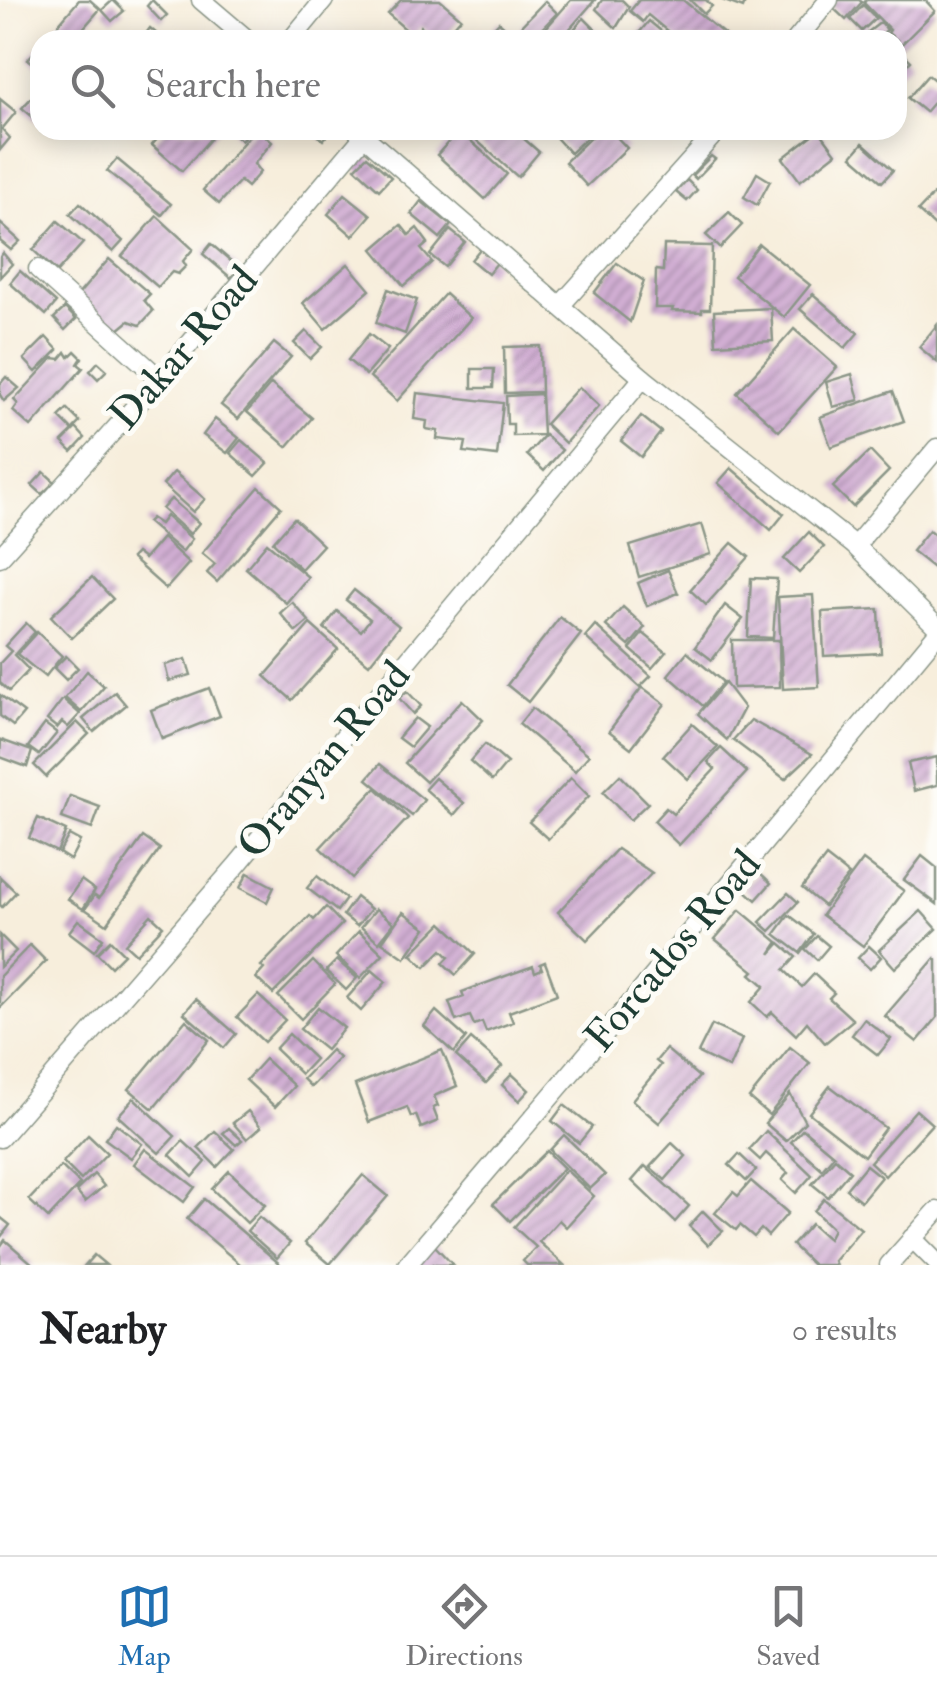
<!DOCTYPE html>
<style>
:root{--surface:#fff;--page:#f6f6f6;--text:#202124;--muted:#757577;--line:#e0e0e0;--accent:#1f6fb2}
body{margin:0;font-family:"IM FELL Double Pica",serif;background:var(--page);color:var(--text)}
.list{margin:0;padding:0;list-style:none}
h2{display:flex;justify-content:space-between;align-items:center;height:130px;margin:0;padding:0 40px;font-size:42px}
h2 small{font-size:32px;font-weight:400;color:var(--muted)}
.icon{flex:none;width:55px;height:55px;fill:none;stroke:currentColor;stroke-width:2;stroke-linecap:round;stroke-linejoin:round}
.map{position:relative;flex:none;width:937px;height:1265px;overflow:hidden}
.search{position:absolute;background:var(--surface);box-shadow:0 5px 25px #0003;left:30px;right:30px;top:30px;height:110px;display:flex;align-items:center;gap:25px;box-sizing:border-box;padding:0 35px;border-radius:30px;color:var(--muted);font-size:38px}
.sheet{height:290px;background:var(--surface)}
nav{display:flex;justify-content:space-around;align-items:center;box-sizing:border-box;height:140px;border-top:2px solid var(--line);background:var(--surface);font-size:28px;color:var(--muted)}
nav a{display:grid;justify-items:center;gap:5px}
nav .on{color:var(--accent)}
.map>svg:first-child{display:block}
.building{fill:url(#building-hatch)}
.lines{fill:none;stroke-linecap:round;stroke-linejoin:round}
.minor-casing{stroke:#8b9688;stroke-width:21}
.minor{stroke:#fff;stroke-width:18}
.labels{text-anchor:middle;dominant-baseline:central;stroke-width:10;stroke-linejoin:round;paint-order:stroke}
.street-label{font-size:42px;fill:#1f3d34;stroke:#fdfcf7}
</style>
<div class="map">
<svg width="937" height="1265" viewBox="0 0 937 1265">
<defs>
<pattern id="building-hatch" width="6" height="6" patternUnits="userSpaceOnUse" patternTransform="scale(2.5)"><rect width="6" height="6" fill="#d1aed3"/><path d="M-1 1l2-2M0 6l6-6M5 7l2-2" fill="none" stroke="#a98fac"/></pattern>
</defs>
<rect width="100%" height="100%" fill="#fdfcf7"/>
<filter id="ink" filterUnits="userSpaceOnUse"><feTurbulence type="fractalNoise" baseFrequency=".01" numOctaves="2"/><feDisplacementMap in="SourceGraphic" scale="20" xChannelSelector="R" yChannelSelector="G"/><feConvolveMatrix kernelMatrix="1 2 1 2 8 2 1 2 1" color-interpolation-filters="sRGB"/></filter>
<filter id="wash" filterUnits="userSpaceOnUse"><feTurbulence type="fractalNoise" baseFrequency=".0048" numOctaves="4" result="noise"/><feDisplacementMap in="SourceGraphic" scale="40" xChannelSelector="R" yChannelSelector="G"/><feGaussianBlur stdDeviation="2.25" result="paint"/><feColorMatrix in="noise" values="0 0 0 0 0 0 0 0 0 0 0 0 0 0 0 0 0 1.4 0 .05"/><feComposite in="paint" operator="in"/></filter>
<g filter="url(#wash)">
<rect width="100%" height="100%" fill="#f7eedc"/>
<g id="blocks">
<g class="building">
<polygon points="79,0 90,0 100,9 73,40 45,40"/>
<polygon points="113,0 124,11 112,21 102,10"/>
<polygon points="152,0 167,15 161,21 147,6"/>
<polygon points="401,0 440,0 461,18 442,40 436,40 421,26 413,36 388,14"/>
<polygon points="571,0 595,0 560,40 544,40 539,36"/>
<polygon points="602,0 622,0 629,7 616,28 596,9"/>
<polygon points="639,0 683,0 731,40 678,40 648,15 643,22 630,11"/>
<polygon points="690,0 706,0 712,6 704,14"/>
<polygon points="722,0 746,0 743,8"/>
<polygon points="836,0 859,0 862,2 846,20 831,6"/>
<polygon points="866,0 925,0 935,11 900,46 897,40 888,33 890,30 864,3"/>
<polygon points="545,1 557,13 532,39 520,27"/>
<polygon points="863,5 876,18 862,31 850,19"/>
<polygon points="584,18 606,40 574,40 569,35"/>
<polygon points="649,21 672,40 633,40"/>
<polygon points="499,22 519,40 492,40 487,35"/>
<polygon points="881,22 887,30 874,40 868,32"/>
<polygon points="150,28 164,40 141,40"/>
<polygon points="40,46 40,69 28,59"/>
<polygon points="899,49 911,61 897,75 897,51"/>
<polygon points="928,75 937,82 937,98 925,112 908,98"/>
<polygon points="33,96 40,103 40,123 22,108"/>
<polygon points="0,99 16,112 2,129 10,138 0,150"/>
<polygon points="165,130 218,130 182,171 152,145"/>
<polygon points="234,130 250,130 241,140 232,133"/>
<polygon points="254,130 259,130 272,142 254,164 260,172 247,187 240,181 219,204 203,190"/>
<polygon points="312,130 332,130 323,140"/>
<polygon points="459,130 507,174 485,199 437,155"/>
<polygon points="485,130 514,130 539,152 518,177 476,140"/>
<polygon points="553,130 595,130 570,153 551,132"/>
<polygon points="598,130 610,130 627,148 587,186 565,162"/>
<polygon points="819,130 836,153 800,181 783,158"/>
<polygon points="863,143 893,170 882,182 852,156"/>
<polygon points="367,156 391,177 379,190 355,168"/>
<polygon points="711,156 715,159 696,179 692,175"/>
<polygon points="117,159 171,204 162,215 107,171"/>
<polygon points="757,173 770,181 757,205 744,197"/>
<polygon points="687,180 697,190 687,201 676,192"/>
<polygon points="937,191 937,228 918,211"/>
<polygon points="345,194 371,215 353,236 328,214"/>
<polygon points="421,201 451,225 440,238 411,214"/>
<polygon points="80,203 123,241 113,252 70,214"/>
<polygon points="729,212 742,225 720,248 706,235"/>
<polygon points="157,216 193,249 183,261 186,266 178,274 172,272 158,287 122,256"/>
<polygon points="58,221 83,243 57,272 33,250"/>
<polygon points="0,223 20,241 11,250 0,241"/>
<polygon points="401,225 409,235 417,228 428,243 421,249 432,262 404,286 373,249"/>
<polygon points="450,230 465,242 445,267 430,255"/>
<polygon points="211,244 239,268 231,278 203,254"/>
<polygon points="759,244 810,285 784,317 734,276"/>
<polygon points="664,245 712,246 710,309 702,309 702,312 672,311 673,308 655,308 656,270 663,271"/>
<polygon points="480,249 497,263 488,274 471,260"/>
<polygon points="3,253 12,264 0,277 0,257"/>
<polygon points="109,259 150,294 144,300 153,311 140,325 129,321 118,330 78,295"/>
<polygon points="617,263 644,281 630,322 594,293"/>
<polygon points="348,264 370,290 325,329 303,303"/>
<polygon points="20,271 56,303 46,315 10,283"/>
<polygon points="388,289 417,300 405,334 376,323"/>
<polygon points="445,294 471,318 397,401 370,377"/>
<polygon points="813,294 858,333 845,348 800,309"/>
<polygon points="65,308 76,319 65,330 54,318"/>
<polygon points="771,308 773,341 716,344 714,311"/>
<polygon points="937,325 937,362 919,347"/>
<polygon points="794,329 837,367 779,431 737,393"/>
<polygon points="306,331 322,347 310,359 294,343"/>
<polygon points="369,334 388,349 366,375 348,360"/>
<polygon points="46,337 58,350 36,372 24,359"/>
<polygon points="274,343 291,357 238,419 221,405"/>
<polygon points="540,346 541,392 505,393 504,347"/>
<polygon points="75,351 82,358 78,364 83,368 31,427 13,411 18,404 14,400 53,358 60,359 66,352 69,357"/>
<polygon points="98,362 107,370 98,379 90,371"/>
<polygon points="472,369 494,369 493,388 472,388"/>
<polygon points="852,374 859,400 833,407 826,382"/>
<polygon points="6,377 19,388 4,401 0,395 0,384"/>
<polygon points="271,384 312,418 287,447 247,412"/>
<polygon points="579,387 599,406 565,443 545,424"/>
<polygon points="893,391 904,421 831,447 820,417"/>
<polygon points="417,393 503,403 497,456 464,452 466,442 437,439 438,431 426,429 427,421 414,419"/>
<polygon points="541,394 543,435 513,436 513,424 507,424 506,396"/>
<polygon points="67,409 80,422 72,430 59,417"/>
<polygon points="641,416 661,432 641,457 621,441"/>
<polygon points="215,419 239,438 227,453 203,435"/>
<polygon points="76,428 85,438 72,452 62,442"/>
<polygon points="545,435 562,450 544,471 527,455"/>
<polygon points="241,440 268,463 256,476 230,453"/>
<polygon points="870,451 889,471 853,507 833,487"/>
<polygon points="731,468 784,514 771,530 718,483"/>
<polygon points="44,472 55,482 42,494 32,485"/>
<polygon points="174,472 205,499 193,512 163,485"/>
<polygon points="259,487 281,507 217,582 207,573 215,564 202,553"/>
<polygon points="171,499 199,523 190,534 162,509"/>
<polygon points="166,516 192,539 182,552 147,522 151,518 160,524"/>
<polygon points="294,518 323,545 301,569 273,542"/>
<polygon points="702,524 711,554 639,577 630,546"/>
<polygon points="929,530 937,537 937,571 912,551"/>
<polygon points="809,532 824,547 799,573 784,559"/>
<polygon points="162,538 189,563 166,589 131,558 136,553 144,559"/>
<polygon points="267,543 308,577 286,603 246,568"/>
<polygon points="732,543 749,557 706,605 690,590"/>
<polygon points="668,570 678,593 647,606 638,583"/>
<polygon points="92,577 113,599 72,638 51,616"/>
<polygon points="751,578 777,579 773,638 748,637"/>
<polygon points="354,590 399,626 369,664 324,628 337,611 361,631 370,619 346,600"/>
<polygon points="813,595 819,687 783,689 778,597"/>
<polygon points="292,602 309,621 296,632 280,613"/>
<polygon points="725,605 743,619 712,660 695,647"/>
<polygon points="623,607 645,627 629,646 606,626"/>
<polygon points="879,609 881,653 824,656 822,612"/>
<polygon points="560,617 581,634 528,702 507,685"/>
<polygon points="26,623 35,632 14,655 29,670 9,691 0,683 0,663 11,651 5,646"/>
<polygon points="310,624 338,649 292,700 265,676"/>
<polygon points="595,625 651,676 640,687 585,637"/>
<polygon points="37,632 62,656 45,677 17,654"/>
<polygon points="643,633 666,652 652,668 630,649"/>
<polygon points="732,640 779,640 780,687 733,688"/>
<polygon points="687,652 723,682 703,706 668,675"/>
<polygon points="66,656 78,668 66,680 54,668"/>
<polygon points="186,659 191,675 169,681 165,665"/>
<polygon points="87,671 104,686 81,712 65,698"/>
<polygon points="725,683 744,708 727,740 698,714"/>
<polygon points="642,687 665,704 631,748 609,731"/>
<polygon points="209,688 220,716 162,739 151,710"/>
<polygon points="407,691 421,706 413,714 399,698"/>
<polygon points="115,692 126,705 94,732 83,719"/>
<polygon points="0,695 24,713 13,726 0,716"/>
<polygon points="63,699 80,714 68,727 62,722 57,728 47,720"/>
<polygon points="462,700 483,720 426,782 405,763"/>
<polygon points="532,708 589,755 575,771 519,724"/>
<polygon points="415,718 427,727 410,747 398,738"/>
<polygon points="751,720 812,754 785,779 733,740"/>
<polygon points="77,722 89,734 46,777 34,765"/>
<polygon points="45,724 57,733 39,755 28,747"/>
<polygon points="692,724 718,747 688,779 663,756"/>
<polygon points="1,740 32,751 27,767 0,757"/>
<polygon points="485,744 507,763 492,781 470,761"/>
<polygon points="721,748 747,772 679,845 654,821 666,808 673,814 715,769 708,762"/>
<polygon points="937,757 937,785 914,791 908,763"/>
<polygon points="380,764 424,800 412,816 367,779"/>
<polygon points="620,775 648,803 630,820 603,792"/>
<polygon points="435,778 464,803 454,815 425,789"/>
<polygon points="571,778 589,796 548,839 529,822"/>
<polygon points="376,788 408,818 352,878 320,848"/>
<polygon points="70,796 100,807 92,829 62,818"/>
<polygon points="38,818 66,831 57,852 29,838"/>
<polygon points="69,835 80,841 70,860 59,853"/>
<polygon points="143,837 160,849 107,924 85,909 95,895 99,898"/>
<polygon points="617,849 652,873 587,940 558,912"/>
<polygon points="922,856 937,868 937,904 904,880"/>
<polygon points="826,857 849,875 824,906 802,888"/>
<polygon points="863,860 904,891 863,946 822,915"/>
<polygon points="759,872 771,883 756,900 744,889"/>
<polygon points="248,873 274,887 267,902 240,888"/>
<polygon points="317,876 346,899 337,911 307,888"/>
<polygon points="0,877 16,892 2,907 0,905"/>
<polygon points="81,880 95,890 83,909 68,899"/>
<polygon points="788,893 798,902 770,931 760,922"/>
<polygon points="356,897 371,909 357,926 343,915"/>
<polygon points="326,907 342,924 273,994 256,978 264,969 261,966 310,916 314,920"/>
<polygon points="376,909 394,923 379,942 361,927"/>
<polygon points="740,910 778,942 770,954 780,943 796,957 784,970 802,987 814,974 834,993 829,998 853,1020 825,1043 807,1022 796,1035 772,1012 767,1017 751,1002 765,986 751,974 754,971 715,939"/>
<polygon points="921,911 937,929 895,968 879,950"/>
<polygon points="403,912 426,928 405,958 382,942"/>
<polygon points="151,915 163,926 136,954 125,944"/>
<polygon points="789,915 814,934 800,953 775,934"/>
<polygon points="78,920 103,938 94,951 69,932"/>
<polygon points="442,923 475,954 456,975 443,963 449,957 442,950 425,967 411,954"/>
<polygon points="359,931 383,954 360,978 336,956"/>
<polygon points="0,935 16,951 0,967"/>
<polygon points="817,936 829,946 817,960 805,949"/>
<polygon points="110,940 124,954 111,967 97,953"/>
<polygon points="30,945 46,961 0,1008 0,976"/>
<polygon points="869,946 881,957 870,969 858,958"/>
<polygon points="935,958 937,960 937,1018 917,1042 885,1016"/>
<polygon points="337,960 357,978 346,990 326,971"/>
<polygon points="313,961 335,984 301,1019 278,996"/>
<polygon points="545,962 557,994 509,1012 513,1022 486,1032 482,1022 474,1025 470,1016 456,1021 449,1002 464,997 462,992 533,966 535,972 542,969 540,964"/>
<polygon points="372,970 386,982 361,1011 347,998"/>
<polygon points="258,995 285,1020 264,1042 237,1017"/>
<polygon points="196,999 236,1034 224,1048 184,1013"/>
<polygon points="318,1007 344,1028 326,1050 300,1029"/>
<polygon points="436,1011 466,1038 454,1053 424,1026"/>
<polygon points="864,1019 891,1039 878,1055 852,1035"/>
<polygon points="186,1020 209,1040 153,1109 129,1089"/>
<polygon points="712,1025 742,1039 729,1068 698,1053"/>
<polygon points="289,1034 315,1059 301,1074 275,1049"/>
<polygon points="471,1039 502,1066 486,1083 456,1056"/>
<polygon points="790,1047 810,1063 769,1115 749,1098"/>
<polygon points="666,1049 699,1077 659,1123 632,1100 661,1065 656,1061"/>
<polygon points="331,1050 339,1058 311,1087 303,1079"/>
<polygon points="442,1050 457,1086 434,1096 438,1106 433,1108 438,1121 421,1128 416,1115 411,1117 407,1107 369,1122 355,1085"/>
<polygon points="265,1059 294,1086 275,1107 246,1080"/>
<polygon points="512,1074 529,1090 519,1101 502,1085"/>
<polygon points="830,1086 885,1128 864,1156 809,1113"/>
<polygon points="790,1094 805,1122 786,1141 765,1123"/>
<polygon points="134,1098 175,1136 159,1153 118,1116"/>
<polygon points="564,1105 592,1127 579,1143 552,1121"/>
<polygon points="916,1110 932,1124 885,1176 870,1162"/>
<polygon points="248,1111 261,1127 247,1139 233,1123"/>
<polygon points="116,1124 142,1144 131,1158 105,1139"/>
<polygon points="229,1128 242,1140 236,1145 223,1133"/>
<polygon points="803,1129 834,1155 822,1169 791,1142"/>
<polygon points="215,1131 234,1149 217,1167 198,1148"/>
<polygon points="766,1131 812,1175 796,1193 782,1180 788,1173 766,1153 760,1160 749,1150"/>
<polygon points="88,1135 107,1153 81,1180 63,1162"/>
<polygon points="564,1135 605,1175 590,1189 550,1150"/>
<polygon points="183,1141 206,1162 193,1177 170,1155"/>
<polygon points="672,1143 686,1156 665,1180 650,1167"/>
<polygon points="145,1149 195,1187 184,1202 134,1164"/>
<polygon points="547,1151 564,1168 510,1221 493,1204"/>
<polygon points="739,1154 756,1170 746,1181 729,1165"/>
<polygon points="835,1158 850,1171 828,1197 812,1184"/>
<polygon points="866,1165 881,1177 861,1201 846,1189"/>
<polygon points="61,1166 80,1184 48,1218 29,1200"/>
<polygon points="645,1166 689,1206 675,1222 632,1181"/>
<polygon points="566,1170 594,1196 566,1227 559,1220 539,1242 564,1265 527,1265 523,1261 536,1247 514,1227"/>
<polygon points="229,1171 265,1205 247,1223 212,1189"/>
<polygon points="94,1174 104,1186 85,1202 76,1191"/>
<polygon points="363,1175 388,1196 330,1264 305,1243"/>
<polygon points="751,1181 788,1213 768,1236 761,1229 754,1237 740,1225 736,1230 715,1213 733,1192 738,1196"/>
<polygon points="204,1199 281,1265 241,1265 187,1219"/>
<polygon points="824,1199 861,1229 834,1261 836,1265 813,1265 792,1245 811,1224 828,1239 833,1229 814,1211"/>
<polygon points="703,1211 723,1231 708,1245 689,1226"/>
<polygon points="0,1217 10,1225 0,1238"/>
<polygon points="259,1217 290,1243 277,1258 247,1231"/>
<polygon points="5,1240 34,1265 0,1265 0,1247"/>
<polygon points="434,1245 453,1265 413,1265"/>
<polygon points="94,1255 106,1265 85,1265"/>
</g>
</g>
</g>
<g filter="url(#ink)">
<use href="#blocks" fill-opacity="0" stroke="#8b9688" stroke-width="2.5"/>
<g class="lines">
<g class="minor-casing">
<g id="minor">
<polyline points="201,0 248,40"/>
<polyline points="291,40 324,0"/>
<polyline points="796,40 829,0"/>
<polyline points="357,130 643,378 855,546 937,627"/>
<polyline points="38,269 160,379"/>
<polyline points="560,306 718,130"/>
<polyline points="855,546 937,448"/>
<polyline points="0,557 160,379 364,136"/>
<polyline points="0,1138 237,865 643,378"/>
<polyline points="912,1238 937,1263"/>
<polyline points="407,1265 635,998 937,634"/>
<polyline points="889,1265 937,1211"/>
</g>
</g>
<use href="#minor" class="minor"/>
</g>
</g>
<g class="labels">
<g class="street-label">
<text transform="translate(184 348) rotate(-49)">Dakar Road</text>
<text transform="translate(324 760) rotate(-50)">Oranyan Road</text>
<text transform="translate(673 951) rotate(-50)">Forcados Road</text>
</g>
</g>
</svg>
<div class="search"><svg class="icon" aria-label="search" viewBox="0 0 24 24"><circle cx="10" cy="10" r="6"/><path d="M15 15l6 6"/></svg>Search here</div>
</div>
<section class="sheet">
<h2>Nearby<small>0 results</small></h2>
<ul class="list">
</ul>
</section>
<nav>
<a class="on"><svg class="icon" aria-label="map" viewBox="0 0 24 24"><path d="M3 6l6-2 6 2 6-2v14l-6 2-6-2-6 2zM9 4v14M15 6v14"/></svg>Map</a>
<a><svg class="icon" aria-label="directions" viewBox="0 0 24 24"><path d="M12 3l9 9-9 9-9-9zM9 14v-3h6M13 9l2 2-2 2"/></svg>Directions</a>
<a><svg class="icon" aria-label="saved" viewBox="0 0 24 24"><path d="M7 4h10v16l-5-4-5 4z"/></svg>Saved</a>
</nav>
